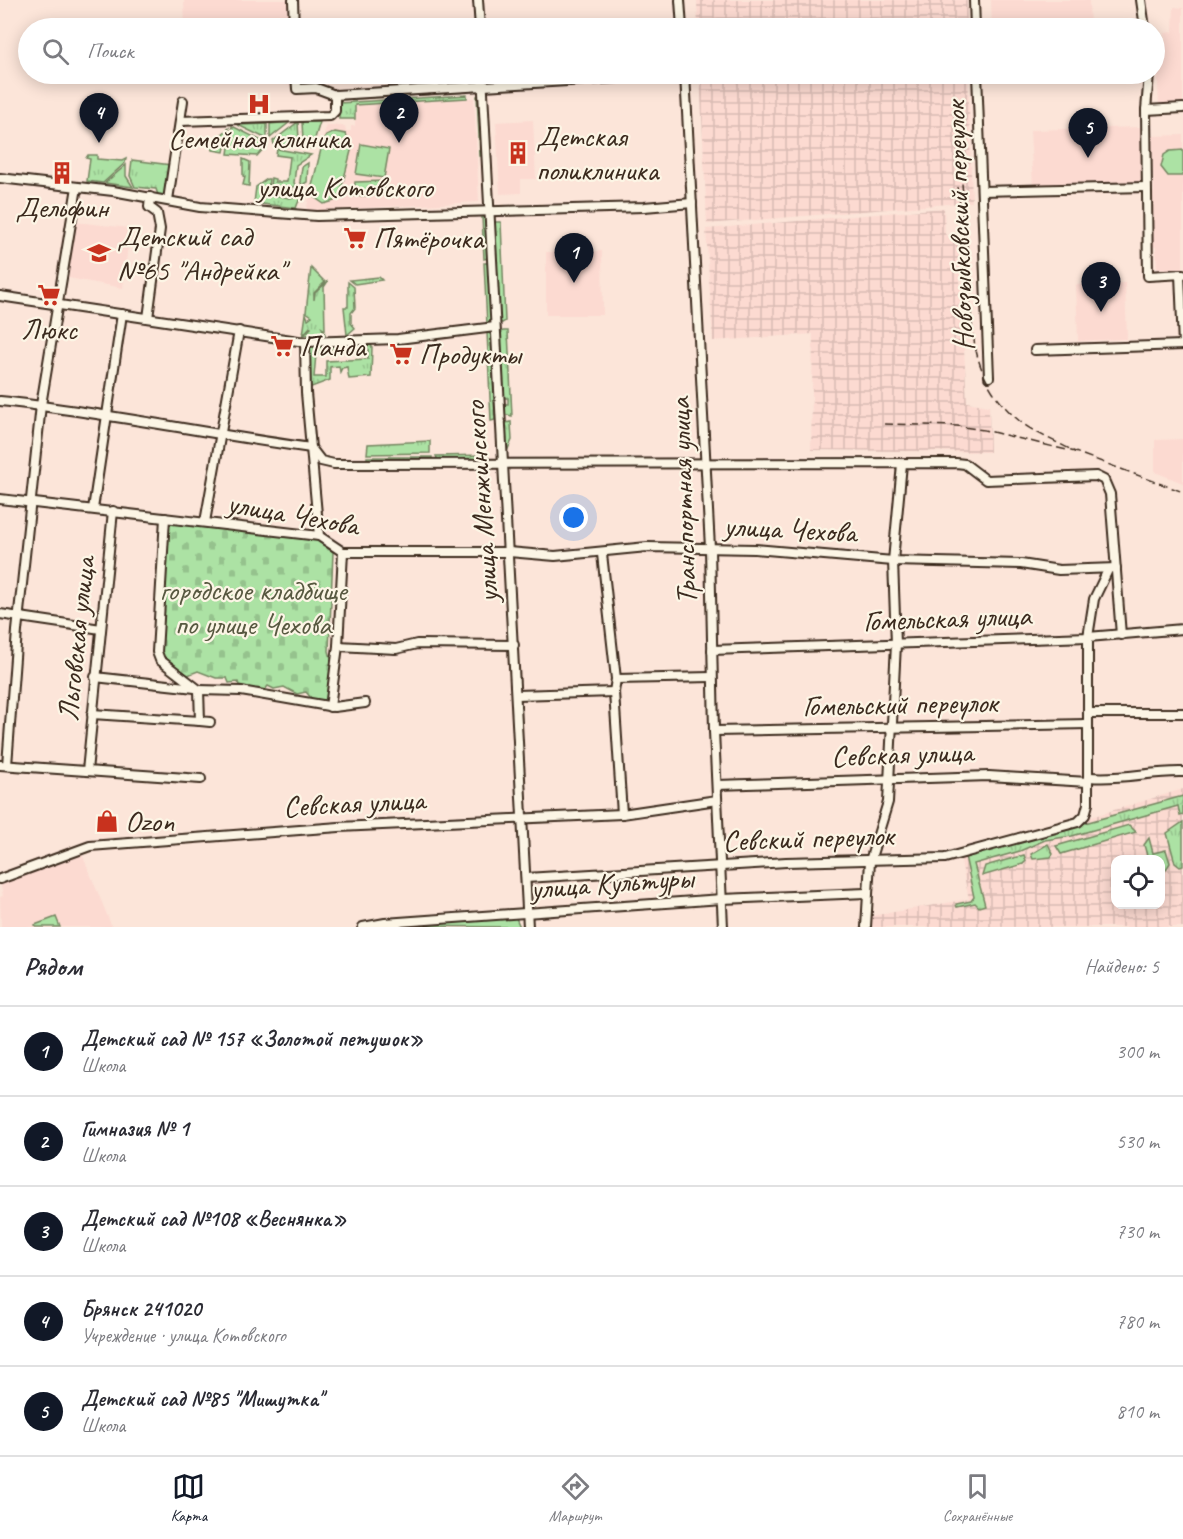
<!DOCTYPE html>
<html lang="ru">
<meta charset="utf-8">
<style>
:root{--surface:#fff;--page:#f7f7f7;--text:#2b2b33;--muted:#7c7c81;--line:#e1e1e2;--accent:#111827}
body{margin:0;font-family:Caveat,sans-serif;background:var(--page);color:var(--text)}
.controls{position:absolute;right:18px;bottom:18px;display:grid;overflow:hidden;border-radius:12px;box-shadow:0 3px 15px #0003}
.controls button{width:54px;height:54px;display:grid;place-items:center;padding:0;border:0;border-bottom:2px solid var(--line);background:var(--surface);color:var(--text);font:30px sans-serif}
.you{position:absolute;left:574px;top:518px;width:21px;height:21px;margin:-15px;border:4px solid #fff;border-radius:50%;background:#1a73e8;box-shadow:0 0 0 9px #1a73e833}
.badge{display:grid;place-items:center;width:39px;height:39px;border-radius:50%;background:var(--accent);color:#fff;font-size:20px;font-weight:700}
.pin{position:absolute;translate:-50% -50px;filter:drop-shadow(0 2px 3px #0008)}
.pin::after{content:'';position:absolute;top:32px;width:21px;height:18px;background:inherit;clip-path:polygon(0 0,100% 0,50% 100%)}
.list{margin:0;padding:0;list-style:none}
h2{display:flex;justify-content:space-between;align-items:center;height:78px;margin:0;padding:0 24px;font-size:26px}
h2 small{font-size:20px;font-weight:400;color:var(--muted)}
.list li{display:grid;grid-template-columns:39px 1fr auto;gap:18px;align-items:center;box-sizing:border-box;height:90px;padding:0 24px;border-top:2px solid var(--line)}
.list b{display:block;font-size:22px;white-space:nowrap}
.list p{margin:0;font-size:20px;white-space:nowrap;color:var(--muted)}
.list em{font-size:20px;font-style:normal;color:var(--muted)}
.icon{flex:none;width:33px;height:33px;fill:none;stroke:currentColor;stroke-width:2;stroke-linecap:round;stroke-linejoin:round}
.map{position:relative;flex:none;width:1183px;height:927px;overflow:hidden}
.search{position:absolute;background:var(--surface);box-shadow:0 3px 15px #0003;left:18px;right:18px;top:18px;height:66px;display:flex;align-items:center;gap:15px;box-sizing:border-box;padding:0 21px;border-radius:33px;color:var(--muted);font-size:22px}
.sheet{height:528px;background:var(--surface)}
nav{display:flex;justify-content:space-around;align-items:center;box-sizing:border-box;height:84px;border-top:2px solid var(--line);background:var(--surface);font-size:16px;color:var(--muted)}
nav a{display:grid;justify-items:center;gap:3px}
nav .on{color:var(--accent)}
.map>svg:first-child{display:block}
.built{fill:#fcdad1}
.industrial{fill:url(#industrial-grid);fill-rule:evenodd}
.grass{fill:url(#grass-tufts);stroke:#748661;stroke-width:1.5;fill-rule:evenodd}
.cemetery{fill:url(#cemetery-stones);stroke:#748661;stroke-width:1.5}
.garden{fill:#ace2a4;stroke:#748661;stroke-width:1.5}
.lines{fill:none;stroke-linecap:round;stroke-linejoin:round}
.minor-casing{stroke:#3b2a1e;stroke-width:12}
.minor{stroke:#fcf5e5;stroke-width:8}
.rail{stroke:#3b2a1e;stroke-width:1.5;stroke-dasharray:9 4.5;stroke-linecap:butt}
.labels{text-anchor:middle;dominant-baseline:central;stroke-width:4.5;stroke-linejoin:round;paint-order:stroke}
.poi-label{font-size:30px;fill:#3b2a1e;stroke:#fcf5e5;text-anchor:start}
.street-label{font-size:30px;fill:#3b2a1e;stroke:#fcf5e5}
.park-label{font-size:30px;fill:#575840;stroke:#fcf5e5}
</style>
<div class="map">
<svg width="1183" height="927" viewBox="0 0 1183 927">
<defs>
<pattern id="industrial-grid" width="8" height="8" patternUnits="userSpaceOnUse" patternTransform="scale(1.5)"><rect width="8" height="8" fill="#fcdad1"/><path d="M0 4h8M4 0v8" fill="none" stroke="#d9bbb3"/></pattern>
<pattern id="grass-tufts" width="24" height="20" patternUnits="userSpaceOnUse" patternTransform="scale(1.5)"><rect width="24" height="20" fill="#ace2a4"/><path d="M3 7l-1-3M5 7V3M7 7l1-3M15 17l-1-3M17 17v-4M19 17l1-3" fill="none" stroke="#95c28d"/></pattern>
<pattern id="cemetery-stones" width="16" height="16" patternUnits="userSpaceOnUse" patternTransform="scale(1.5)"><rect width="16" height="16" fill="#ace2a4"/><path d="M2 7V4a2 2 0 0 1 4 0v3zM10 15v-3a2 2 0 0 1 4 0v3z" fill="#95c28d"/></pattern>
</defs>
<rect width="100%" height="100%" fill="#fce5d9"/>
<filter id="ink" filterUnits="userSpaceOnUse"><feTurbulence type="fractalNoise" baseFrequency=".0167" numOctaves="2"/><feDisplacementMap in="SourceGraphic" scale="12" xChannelSelector="R" yChannelSelector="G"/><feConvolveMatrix kernelMatrix="1 2 1 2 8 2 1 2 1" color-interpolation-filters="sRGB"/></filter>
<g filter="url(#ink)">
<g class="built">
<polygon points="184,0 289,0 290,28 185,28"/>
<polygon points="991,0 1089,0 1090,28 992,28"/>
<polygon points="1174,7 1183,8 1183,104 1159,106 1156,45 1166,43 1165,33 1173,32"/>
<polygon points="202,74 293,74 293,86 282,84"/>
<polygon points="455,98 474,98 479,202 306,211 326,125 345,126 346,131 351,131 351,126 355,126 355,105"/>
<polygon points="533,120 536,179 521,179 521,193 500,194 496,122"/>
<polygon points="1142,127 1144,185 1033,188 1030,130"/>
<polygon points="1183,135 1183,270 1157,268 1156,247 1151,246 1148,197 1154,192 1151,136"/>
<polygon points="75,222 130,228 123,288 68,278"/>
<polygon points="602,251 603,315 546,315 546,252"/>
<polygon points="1125,283 1127,339 1078,341 1076,285"/>
<polygon points="1183,439 1183,483 1155,472 1155,440"/>
<polygon points="70,854 72,858 82,854 112,927 1,927 0,897 3,896 0,882"/>
</g>
<g class="industrial">
<polygon points="697,0 967,0 967,28 698,28"/>
<polygon points="700,74 968,74 972,202 707,224"/>
<polygon points="944,208 945,234 958,244 967,402 989,406 990,452 811,450 813,334 713,341 706,229"/>
<path d="M1183 789V927H871V916L969 899 960 857ZM1116 860H1160V904H1116Z"/>
</g>
<g class="grass">
<polygon points="466,89 467,92 339,100 342,98"/>
<polygon points="467,95 467,98 355,105 355,119 339,119 339,103"/>
<polygon points="480,95 483,156 480,156 477,96"/>
<polygon points="290,122 270,138 270,124"/>
<polygon points="298,122 299,140 303,140 302,122 320,122 312,148 274,144 273,141"/>
<polygon points="267,124 267,139 238,125"/>
<polygon points="232,126 266,143 267,145 257,156 228,154"/>
<polygon points="229,128 224,152 213,150 210,145"/>
<polygon points="277,149 311,155 296,165 294,183 302,193 296,208 254,203 256,187 267,179 269,179 268,187 264,187 267,188 262,199 269,194 289,198 295,197 292,196 296,187 270,187 271,178 275,179 275,182 287,182 290,157 276,155"/>
<polygon points="88,155 97,155 97,159 122,161 126,159 125,163 103,183 87,181 90,159 86,158"/>
<polygon points="243,159 250,162 249,186 243,185 245,177 243,176"/>
<polygon points="132,160 171,165 165,195 158,195 156,189 135,187 130,176"/>
<polygon points="308,163 307,182 302,185 300,181 302,167"/>
<polygon points="126,165 126,176 133,187 105,183"/>
<polygon points="486,216 488,258 484,259 482,217"/>
<polygon points="494,222 501,222 505,321 502,323 499,321"/>
<polygon points="484,263 488,263 491,320 487,325"/>
<polygon points="311,268 325,282 314,293 314,300 315,293 328,281 324,287 325,330 322,328 325,334 304,335 311,328 310,327 303,335 306,314 308,319 312,316 306,312"/>
<polygon points="379,277 382,280 355,284 350,280"/>
<polygon points="348,282 354,287 355,308 351,313 351,323 355,328 347,335 344,307 348,307"/>
<polygon points="503,331 508,331 512,416 503,414 503,404 508,404 508,398 502,398 500,334"/>
<polygon points="487,332 491,335 495,420 491,421"/>
<path d="M369 342 372 347 371 377 349 379 347 367 342 368 340 372 339 366 330 367V380L309 388 310 345ZM368 348V359L326 361V377H314L316 354H324L329 349Z"/>
<polygon points="511,422 512,440 508,449 505,445 505,423"/>
<polygon points="430,441 430,453 367,454 368,444"/>
<polygon points="486,455 488,458 485,459 438,460 436,456"/>
<polygon points="367,457 432,457 432,459 367,462"/>
<polygon points="1183,796 1183,815 1180,816 1178,806 1072,836 1045,840 1020,851 974,864 985,905 979,907 975,903 957,907 956,904 971,901 974,897 965,856"/>
<polygon points="1183,822 1183,866 1180,867 1175,863 1167,833"/>
<polygon points="1129,825 1136,832 1061,854 1056,846"/>
<polygon points="1149,838 1153,853 1166,850 1170,863 1165,871 1161,872 1160,860 1148,859 1144,845"/>
<polygon points="1048,844 1053,854 1051,857 1033,859 1031,854"/>
<polygon points="1024,855 1026,861 1023,864 982,876 985,866"/>
</g>
<polygon class="cemetery" points="166,519 315,539 333,552 329,651 332,662 326,703 313,700 306,692 297,694 284,687 274,689 268,686 264,691 239,685 238,682 229,683 227,678 216,678 198,671 188,675 159,653"/>
<g class="garden">
<polygon points="335,132 346,134 352,147 340,194 334,201 324,204 314,197 312,186 323,141 326,136"/>
<polygon points="361,144 389,149 384,178 356,174"/>
<polygon points="1183,150 1183,176 1168,176 1161,167 1164,155 1170,151"/>
<polygon points="385,181 386,195 354,196 355,182"/>
<polygon points="56,917 60,927 36,927 35,925"/>
<polygon points="516,918 520,927 391,926"/>
</g>
<g class="lines">
<g class="minor-casing">
<g id="minor">
<polyline points="293,0 294,28"/>
<polyline points="478,0 480,28"/>
<polyline points="680,0 682,28"/>
<polyline points="974,0 975,28"/>
<polyline points="1141,0 1145,28"/>
<polyline points="296,74 297,89 316,88 335,95 685,74"/>
<polyline points="482,74 528,927"/>
<polyline points="685,74 710,548 714,731 723,927"/>
<polyline points="977,74 989,377"/>
<polyline points="1149,74 1146,110 1148,276 1183,274"/>
<polyline points="1146,110 1183,108"/>
<polyline points="180,121 330,116 335,111 335,95"/>
<polyline points="0,178 113,191 200,207 317,216 644,207 692,203"/>
<polyline points="982,191 1146,187"/>
<polyline points="168,200 183,101"/>
<polyline points="0,296 305,342 398,339 495,327"/>
<polyline points="148,318 160,229 157,213 149,207 150,197"/>
<polyline points="305,342 306,393 319,536"/>
<polyline points="1035,350 1183,345 1180,274"/>
<path d="M0 401C104 412 207 434 311 448L321 461 334 464 956 463 965 464 986 480 1096 476 1104 480 1110 494 1121 635"/>
<polyline points="0,499 319,536 343,552 509,552 555,556 647,547 755,549 893,561 1021,564 1059,570 1116,568"/>
<polyline points="93,509 122,314"/>
<polyline points="165,518 157,652 160,660 199,690 200,721 210,722"/>
<polyline points="205,522 239,331"/>
<polyline points="602,554 616,679 614,692 622,814"/>
<polyline points="0,614 101,629"/>
<polyline points="338,646 396,649 417,644 514,645"/>
<polyline points="712,650 1088,637 1183,629"/>
<polyline points="95,677 195,688"/>
<polyline points="616,679 712,677"/>
<polyline points="199,690 241,691 334,707 365,703"/>
<polyline points="517,695 614,692"/>
<polyline points="330,707 338,646 343,552"/>
<polyline points="1089,713 1183,713"/>
<polyline points="92,714 200,721"/>
<polyline points="714,731 1088,724"/>
<polyline points="0,765 201,779"/>
<polyline points="7,765 17,631 41,405 77,187"/>
<polyline points="87,771 113,511"/>
<path d="M1090 777C1121 780 1152 771 1183 772"/>
<polyline points="717,785 989,776 1088,782"/>
<polyline points="526,878 786,862 945,858 1078,822 1085,815 1088,804 1088,637 1094,599 1108,570"/>
<polyline points="0,879 90,846 339,827 622,814 717,800"/>
<polyline points="363,927 385,923 722,899 866,893"/>
<polyline points="866,927 870,861 888,802 896,644 893,561 902,464"/>
</g>
</g>
<use href="#minor" class="minor"/>
<g class="rail">
<polyline points="961,170 963,196"/>
<path d="M957 187C960 207 965 226 967 246 974 314 961 374 1022 423 1038 435 1058 442 1075 452"/>
<polyline points="884,424 957,426 984,430 1075,452 1183,492"/>
</g>
</g>
</g>
<defs>
<g id="hospital-bare" transform="scale(1.8)"><path d="M-5-5h3v3.5h4V-5h3V5h-3V1.5h-4V5h-3Z" fill="#c8321e" stroke="#fcf5e5" stroke-width="2.5" paint-order="stroke"/></g>
<g id="building-bare" transform="scale(1.8)"><path d="M-4-6H4V6H1V3H-1V6H-4ZM-2.5-4.3h1.7v1.8h-1.7ZM.8-4.3h1.7v1.8H.8ZM-2.5-1h1.7V.8h-1.7ZM.8-1h1.7V.8H.8Z" fill="#c8321e" stroke="#fcf5e5" stroke-width="2.5" paint-order="stroke"/></g>
<g id="supermarket-bare" transform="scale(1.8)"><path d="M-6-5.5h2.5l.6 2H6L4.5 2H-2.5L-4.4-4H-6ZM-1.5 3.2a1.3 1.3 0 1 0 .1 0ZM3 3.2a1.3 1.3 0 1 0 .1 0Z" fill="#c8321e" stroke="#fcf5e5" stroke-width="2.5" paint-order="stroke"/></g>
<g id="school-bare" transform="scale(1.8)"><path d="M0-5L7-2L0 1L-7-2ZM-4 1L0 2.5L4 1V4Q0 6-4 4Z" fill="#c8321e" stroke="#fcf5e5" stroke-width="2.5" paint-order="stroke"/></g>
<g id="shop-bare" transform="scale(1.8)"><path d="M-5-2.5h2.3a2.7 3.5 0 0 1 5.4 0H5L5.5 6h-11ZM-1.5-2.5h3a1.5 2.3 0 0 0-3 0Z" fill="#c8321e" stroke="#fcf5e5" stroke-width="2.5" paint-order="stroke"/></g>
</defs>
<g fill-rule="evenodd">
<use href="#hospital-bare" x="259" y="104"/>
<use href="#building-bare" x="518" y="153"/>
<use href="#building-bare" x="62" y="173"/>
<use href="#supermarket-bare" x="355" y="238"/>
<use href="#school-bare" x="99" y="253"/>
<use href="#supermarket-bare" x="49" y="295"/>
<use href="#supermarket-bare" x="282" y="346"/>
<use href="#supermarket-bare" x="401" y="354"/>
<use href="#shop-bare" x="107" y="821"/>
</g>
<g class="labels">
<g class="poi-label">
<text x="536" y="136">Детская<tspan x="536" dy="34">поликлиника</tspan></text>
<text x="259" y="138" text-anchor="middle">Семейная клиника</text>
<text x="62" y="207" text-anchor="middle">Дельфин</text>
<text x="117" y="236">Детский сад<tspan x="117" dy="34">№65 "Андрейка"</tspan></text>
<text x="373" y="238">Пятёрочка</text>
<text x="49" y="329" text-anchor="middle">Люкс</text>
<text x="300" y="346">Панда</text>
<text x="419" y="354">Продукты</text>
<text x="125" y="821">Ozon</text>
</g>
<g class="street-label">
<text x="345" y="187">улица Котовского</text>
<text transform="translate(959 226) rotate(-92)">Новозыбковский переулок</text>
<text transform="translate(683 501) rotate(-92)">Транспортная улица</text>
<text transform="translate(481 502) rotate(-94)">улица Менжинского</text>
<text transform="translate(293 514) rotate(10)">улица Чехова</text>
<text transform="translate(790 529) rotate(3)">улица Чехова</text>
<text transform="translate(947 618) rotate(-2)">Гомельская улица</text>
<text transform="translate(76 639) rotate(-84)">Льговская улица</text>
<text transform="translate(900 704) rotate(-1)">Гомельский переулок</text>
<text transform="translate(902 754) rotate(-2)">Севская улица</text>
<text transform="translate(354 803) rotate(-3)">Севская улица</text>
<text transform="translate(808 838) rotate(-2)">Севский переулок</text>
<text transform="translate(612 883) rotate(-4)">улица Культуры</text>
</g>
<g class="park-label">
<text x="253" y="590">городское кладбище<tspan x="253" dy="34">по улице Чехова</tspan></text>
</g>
</g>
</svg>
<div class="controls">
<button><svg class="icon" aria-label="locate" viewBox="0 0 24 24"><circle cx="12" cy="12" r="6"/><path d="M12 2v4M12 18v4M2 12h4M18 12h4"/></svg></button>
</div>
<div class="you"></div>
<div class="pin badge" style="left:574px;top:283px">1</div>
<div class="pin badge" style="left:399px;top:143px">2</div>
<div class="pin badge" style="left:1101px;top:312px">3</div>
<div class="pin badge" style="left:99px;top:143px">4</div>
<div class="pin badge" style="left:1088px;top:158px">5</div>
<div class="search"><svg class="icon" aria-label="search" viewBox="0 0 24 24"><circle cx="10" cy="10" r="6"/><path d="M15 15l6 6"/></svg>Поиск</div>
</div>
<section class="sheet">
<h2>Рядом<small>Найдено: 5</small></h2>
<ul class="list">
<li><span class="badge">1</span><div><b>Детский сад № 157 «Золотой петушок»</b><p>Школа</p></div><em>300 m</em></li>
<li><span class="badge">2</span><div><b>Гимназия № 1</b><p>Школа</p></div><em>530 m</em></li>
<li><span class="badge">3</span><div><b>Детский сад №108 «Веснянка»</b><p>Школа</p></div><em>730 m</em></li>
<li><span class="badge">4</span><div><b>Брянск 241020</b><p>Учреждение · улица Котовского</p></div><em>780 m</em></li>
<li><span class="badge">5</span><div><b>Детский сад №85 &quot;Мишутка&quot;</b><p>Школа</p></div><em>810 m</em></li>
</ul>
</section>
<nav>
<a class="on"><svg class="icon" aria-label="map" viewBox="0 0 24 24"><path d="M3 6l6-2 6 2 6-2v14l-6 2-6-2-6 2zM9 4v14M15 6v14"/></svg>Карта</a>
<a><svg class="icon" aria-label="directions" viewBox="0 0 24 24"><path d="M12 3l9 9-9 9-9-9zM9 14v-3h6M13 9l2 2-2 2"/></svg>Маршрут</a>
<a><svg class="icon" aria-label="saved" viewBox="0 0 24 24"><path d="M7 4h10v16l-5-4-5 4z"/></svg>Сохранённые</a>
</nav>
